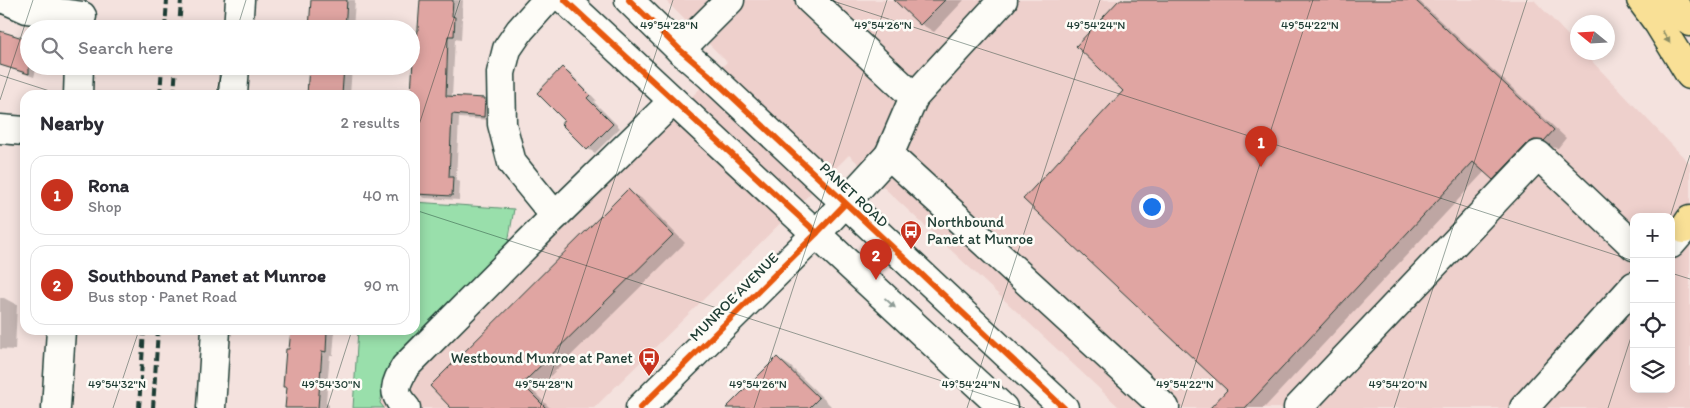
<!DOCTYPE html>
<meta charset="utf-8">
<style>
:root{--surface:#fff;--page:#f2f2f3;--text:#2b2b33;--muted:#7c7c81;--line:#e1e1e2;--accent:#c8321e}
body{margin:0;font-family:Itim,sans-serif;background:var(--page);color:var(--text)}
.controls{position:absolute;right:15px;bottom:15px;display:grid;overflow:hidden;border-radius:10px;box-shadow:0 2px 12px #0003}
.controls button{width:45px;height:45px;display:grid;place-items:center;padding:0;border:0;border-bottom:1px solid var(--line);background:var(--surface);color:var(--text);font:25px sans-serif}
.compass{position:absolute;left:1570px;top:15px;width:45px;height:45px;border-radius:50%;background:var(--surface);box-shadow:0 2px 12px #0003;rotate:288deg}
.you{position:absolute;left:1151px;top:206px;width:18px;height:18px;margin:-12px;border:4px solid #fff;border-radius:50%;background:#1a73e8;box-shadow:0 0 0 8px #1a73e833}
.badge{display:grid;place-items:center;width:32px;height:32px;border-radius:50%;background:var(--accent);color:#fff;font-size:16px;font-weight:700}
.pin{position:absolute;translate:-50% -41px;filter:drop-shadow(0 1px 2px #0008)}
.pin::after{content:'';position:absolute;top:26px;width:18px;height:15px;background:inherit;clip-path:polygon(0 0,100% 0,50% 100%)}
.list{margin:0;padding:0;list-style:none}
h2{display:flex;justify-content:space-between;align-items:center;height:65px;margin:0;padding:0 20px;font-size:21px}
h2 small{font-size:16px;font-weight:400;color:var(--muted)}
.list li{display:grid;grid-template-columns:32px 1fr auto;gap:15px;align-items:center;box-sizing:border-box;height:80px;margin:0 10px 10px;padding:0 10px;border:1px solid var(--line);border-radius:15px}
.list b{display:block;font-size:19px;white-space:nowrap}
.list p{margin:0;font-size:16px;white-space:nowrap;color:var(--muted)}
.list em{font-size:16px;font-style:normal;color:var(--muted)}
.icon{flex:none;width:28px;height:28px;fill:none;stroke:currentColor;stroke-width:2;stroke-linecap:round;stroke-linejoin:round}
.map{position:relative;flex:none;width:1690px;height:408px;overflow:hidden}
.search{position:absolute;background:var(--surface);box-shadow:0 2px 12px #0003;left:20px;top:20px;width:400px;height:55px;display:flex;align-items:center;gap:12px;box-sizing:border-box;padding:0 18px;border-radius:28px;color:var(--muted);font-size:19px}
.panel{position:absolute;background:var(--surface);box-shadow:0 2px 12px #0003;left:20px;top:90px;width:400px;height:245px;border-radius:15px}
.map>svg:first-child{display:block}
.built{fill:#eed0cc;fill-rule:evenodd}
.green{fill:#99dfab;stroke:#5c8e70}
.shadow{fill:#0003}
.building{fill:#e0a5a2;stroke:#1f3d34}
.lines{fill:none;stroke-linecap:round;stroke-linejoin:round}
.minor-casing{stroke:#1f3d34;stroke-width:31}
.major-casing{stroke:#1f3d34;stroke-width:31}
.minor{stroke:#fdfcf7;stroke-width:28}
.major{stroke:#f9e096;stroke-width:28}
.rail{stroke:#1f3d34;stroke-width:4;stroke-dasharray:8 4;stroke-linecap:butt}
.cycleway-casing{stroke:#fdfcf7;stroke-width:9}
.cycleway{stroke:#e8590c;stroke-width:6}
.oneway{fill:#8c8e65}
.oneway2{fill:#8e9c96}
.ticks{fill:none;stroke:#1f3d34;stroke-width:1;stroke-opacity:0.45}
.labels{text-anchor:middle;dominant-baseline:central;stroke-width:5;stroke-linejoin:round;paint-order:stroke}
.street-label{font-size:15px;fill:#1f3d34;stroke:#fdfcf7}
.poi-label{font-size:15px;fill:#1f3d34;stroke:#fdfcf7;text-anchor:start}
.ticks-label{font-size:12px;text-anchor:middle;fill:#1f3d34;stroke:#fdfcf7;stroke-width:5;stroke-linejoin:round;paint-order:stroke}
</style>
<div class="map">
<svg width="1690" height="408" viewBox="0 0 1690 408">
<rect width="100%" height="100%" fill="#f4e2de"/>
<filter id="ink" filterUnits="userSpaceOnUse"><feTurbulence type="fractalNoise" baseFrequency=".02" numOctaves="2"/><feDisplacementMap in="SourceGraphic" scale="10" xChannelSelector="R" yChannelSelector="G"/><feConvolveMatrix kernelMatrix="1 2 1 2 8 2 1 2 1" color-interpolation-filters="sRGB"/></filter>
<g filter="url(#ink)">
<path class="built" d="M665 0H1534L1577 45 1578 52 1584 53 1690 164V408H1120L849 155 594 408H384L380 403 727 62ZM1634 217H1671V389H1634Z"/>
<polygon class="green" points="415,202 514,209 508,243 390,362 380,403 384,408 353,408 358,330 415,330"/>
<g class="shadow">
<polygon points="312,0 355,0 353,29 309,29"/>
<polygon points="421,0 463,0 461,40 455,39 452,97 485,100 492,104 491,120 459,118 456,180 460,182 459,200 425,198 418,194 419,177 415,175 416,140 415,139 415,95 412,95 418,44"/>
<polygon points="896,0 964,0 934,32 921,24"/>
<polygon points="1120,0 1418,0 1566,138 1558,148 1548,147 1506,186 1494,179 1485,171 1264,408 1212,408 1229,390 1125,91"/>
<polygon points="0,31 7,35 29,66 37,66 34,77 0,65"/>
<polygon points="310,66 352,67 350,95 308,95"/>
<polygon points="562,69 570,73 596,100 594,102 620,128 595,153 588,149"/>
<polygon points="628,191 641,198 685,243 534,392 550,408 453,408"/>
<polygon points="0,298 4,298 17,305 15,350 0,349"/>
<polygon points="292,330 335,330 333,355 330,355 328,375 326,403 329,405 329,408 286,408 288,388 284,386"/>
<polygon points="777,358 790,366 831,406 829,408 728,408"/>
</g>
<g class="building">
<polygon points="311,0 347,0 345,29 309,29"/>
<polygon points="420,0 453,0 452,16 455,17 454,36 448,36 446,96 485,98 484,117 452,114 449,177 453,177 452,196 416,194 415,95 411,95 414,42 417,42"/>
<polygon points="894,0 945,0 920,25"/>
<polygon points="1119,0 1415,0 1554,130 1544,141 1534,140 1527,144 1493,180 1473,162 1245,408 1210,408 1227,390 1023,199 1123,91 1076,46"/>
<polygon points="0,31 29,40 29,74 0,65"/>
<polygon points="309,66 344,66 342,95 307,95"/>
<polygon points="562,67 590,95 587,98 613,124 587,150 561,124 564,120 537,93"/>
<polygon points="628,189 673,235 522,384 546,408 451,408 430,386"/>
<polygon points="291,330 327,330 326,352 322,351 318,408 285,408 287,387 283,387 286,349 289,349"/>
<polygon points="777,357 819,398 809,408 726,408"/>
</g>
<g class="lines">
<g class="minor-casing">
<g id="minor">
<polyline points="7,0 27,9 82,16"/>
<polyline points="547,0 520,30 507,49 501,73 502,124 512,163 555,216"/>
<polyline points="565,0 1003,408"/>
<polyline points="629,0 680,50 708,74 1064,408"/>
<polyline points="810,0 914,97 889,155"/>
<polyline points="238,29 240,0"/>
<polyline points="680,50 730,0"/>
<polyline points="78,95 79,66"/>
<polyline points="233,95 235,66"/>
<polyline points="914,97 1003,0"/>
<polyline points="0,129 25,131"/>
<polyline points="1671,244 1684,229"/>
<polyline points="56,408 61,330"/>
<polyline points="211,408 216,330"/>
<path d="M406 408C391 392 395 385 405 367L555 216 673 101"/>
<polyline points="640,408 817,233 889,155 1165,408"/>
<polyline points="1298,408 1538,155 1634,246"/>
<polyline points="1524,408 1634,286"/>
</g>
</g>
<g class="major-casing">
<g id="major">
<polyline points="1641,0 1658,23 1690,75"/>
<polyline points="1669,0 1690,22"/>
<polyline points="1684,229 1690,220"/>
</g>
</g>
<use href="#minor" class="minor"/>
<use href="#major" class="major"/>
<g class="rail">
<polyline points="165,29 167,0"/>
<polyline points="179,29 181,0"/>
<polyline points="160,95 162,66"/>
<polyline points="174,95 176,66"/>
<polyline points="139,408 144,330"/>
<polyline points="153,408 158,330"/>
</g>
<g class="cycleway-casing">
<g id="cycleway">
<polyline points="565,0 817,233"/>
<polyline points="629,0 680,50 708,74 1064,408"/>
<polyline points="640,408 817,233 845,204"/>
</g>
</g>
<use href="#cycleway" class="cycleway"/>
</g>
<defs><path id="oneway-solid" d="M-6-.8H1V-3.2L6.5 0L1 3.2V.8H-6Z" transform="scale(1.25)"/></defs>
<use class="oneway" href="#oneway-solid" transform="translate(1666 37) rotate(58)"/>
<use class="oneway2" href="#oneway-solid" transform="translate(890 303) rotate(43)"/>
</g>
<path class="ticks" d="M830 0 1634 261M237 29 246 0M0 75 62 95M215 95 225 66M0 100 33 0M415 137 460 0M415 210 1025 408M1670 217 1690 155M1671 273 1690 279M113 408 139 330M327 408 352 330M540 408 673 0M754 408 887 0M967 408 1100 0M1181 408 1313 0M1394 408 1527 0M1608 408 1634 328"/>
<defs>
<g id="bus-pin" transform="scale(1.125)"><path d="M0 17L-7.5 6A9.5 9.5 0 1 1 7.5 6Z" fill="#c8321e" stroke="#fdfcf7"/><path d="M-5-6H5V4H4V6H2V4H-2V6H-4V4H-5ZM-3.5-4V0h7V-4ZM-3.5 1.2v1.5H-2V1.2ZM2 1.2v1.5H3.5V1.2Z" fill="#fff"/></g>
</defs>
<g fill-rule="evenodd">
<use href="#bus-pin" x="911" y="231"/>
<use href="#bus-pin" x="649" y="358"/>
</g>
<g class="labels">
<g class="street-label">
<text transform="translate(854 195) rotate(43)">PANET ROAD</text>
<text transform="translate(734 297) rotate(-45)">MUNROE AVENUE</text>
</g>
<g class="poi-label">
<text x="927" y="222">Northbound<tspan x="927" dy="17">Panet at Munroe</tspan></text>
<text x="633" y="358" text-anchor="end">Westbound Munroe at Panet</text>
</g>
</g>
<g class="ticks-label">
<text x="669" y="29">49°54'28"N</text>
<text x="883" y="29">49°54'26"N</text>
<text x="1096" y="29">49°54'24"N</text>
<text x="1310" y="29">49°54'22"N</text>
<text x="117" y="388">49°54'32"N</text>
<text x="331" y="388">49°54'30"N</text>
<text x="544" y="388">49°54'28"N</text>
<text x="758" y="388">49°54'26"N</text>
<text x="971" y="388">49°54'24"N</text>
<text x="1185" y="388">49°54'22"N</text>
<text x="1398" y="388">49°54'20"N</text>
</g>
</svg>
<div class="controls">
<button>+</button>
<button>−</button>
<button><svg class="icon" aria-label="locate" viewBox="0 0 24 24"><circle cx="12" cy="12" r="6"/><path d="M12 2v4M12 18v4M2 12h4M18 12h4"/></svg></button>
<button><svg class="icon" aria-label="layers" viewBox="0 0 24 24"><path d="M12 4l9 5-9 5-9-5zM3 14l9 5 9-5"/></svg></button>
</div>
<svg class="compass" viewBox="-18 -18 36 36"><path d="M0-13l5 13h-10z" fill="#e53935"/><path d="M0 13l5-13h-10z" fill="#7c7c81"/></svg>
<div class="you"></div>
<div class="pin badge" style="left:1261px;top:167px">1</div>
<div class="pin badge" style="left:876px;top:280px">2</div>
<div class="search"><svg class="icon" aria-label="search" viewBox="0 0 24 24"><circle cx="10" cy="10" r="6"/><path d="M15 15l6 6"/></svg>Search here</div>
<section class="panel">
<h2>Nearby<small>2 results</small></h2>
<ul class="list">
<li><span class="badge">1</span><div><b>Rona</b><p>Shop</p></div><em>40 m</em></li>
<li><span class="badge">2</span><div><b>Southbound Panet at Munroe</b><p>Bus stop · Panet Road</p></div><em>90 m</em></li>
</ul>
</section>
</div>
